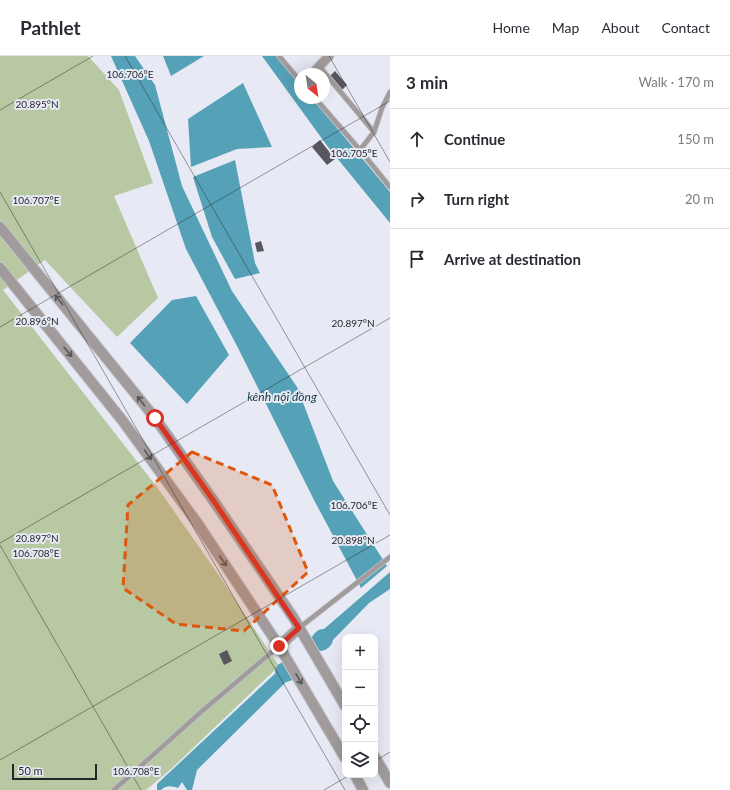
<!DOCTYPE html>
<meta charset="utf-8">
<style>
:root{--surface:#fff;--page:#f7f7f7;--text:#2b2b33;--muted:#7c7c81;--line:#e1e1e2}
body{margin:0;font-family:Lato,sans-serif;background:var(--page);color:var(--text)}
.controls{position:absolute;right:12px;bottom:12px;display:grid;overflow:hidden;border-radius:8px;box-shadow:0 4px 16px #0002}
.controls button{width:36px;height:36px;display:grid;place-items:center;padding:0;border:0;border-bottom:1px solid var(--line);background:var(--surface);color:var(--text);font:20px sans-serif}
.compass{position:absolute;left:294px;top:12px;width:36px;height:36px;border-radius:50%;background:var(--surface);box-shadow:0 4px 16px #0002;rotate:150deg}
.scale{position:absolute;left:12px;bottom:10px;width:85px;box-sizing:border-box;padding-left:4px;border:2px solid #252629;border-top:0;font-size:11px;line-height:14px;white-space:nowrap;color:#252629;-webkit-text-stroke:3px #e7eaf4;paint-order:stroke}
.stop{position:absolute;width:12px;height:12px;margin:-9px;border:3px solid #d93025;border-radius:50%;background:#fff}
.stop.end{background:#d93025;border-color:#fff;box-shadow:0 1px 4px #0008}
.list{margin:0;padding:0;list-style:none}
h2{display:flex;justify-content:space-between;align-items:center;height:52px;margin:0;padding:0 16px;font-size:17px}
h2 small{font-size:13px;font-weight:400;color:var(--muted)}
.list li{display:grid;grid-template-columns:26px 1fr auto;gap:12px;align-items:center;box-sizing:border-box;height:60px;padding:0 16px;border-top:1px solid var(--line)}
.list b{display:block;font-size:15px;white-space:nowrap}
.list em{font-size:13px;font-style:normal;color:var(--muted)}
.icon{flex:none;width:22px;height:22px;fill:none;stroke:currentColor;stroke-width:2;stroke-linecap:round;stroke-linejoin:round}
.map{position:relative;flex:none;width:390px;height:734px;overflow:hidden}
header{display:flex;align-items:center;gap:24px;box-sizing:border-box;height:56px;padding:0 20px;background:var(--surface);border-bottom:1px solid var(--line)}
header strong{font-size:19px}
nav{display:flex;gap:22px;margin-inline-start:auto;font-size:14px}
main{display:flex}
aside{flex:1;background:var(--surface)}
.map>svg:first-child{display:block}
.green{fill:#b7c8a2}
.water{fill:#55a1b7}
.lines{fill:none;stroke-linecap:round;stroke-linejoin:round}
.river{stroke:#55a1b7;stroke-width:20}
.building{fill:#59565e}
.service-casing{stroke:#c4c7cf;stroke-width:6}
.minor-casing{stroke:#c4c7cf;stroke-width:11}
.tertiary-casing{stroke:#c4c7cf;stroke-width:12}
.service{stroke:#a19b9b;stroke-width:4.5}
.minor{stroke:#a19b9b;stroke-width:9}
.tertiary{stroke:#a19b9b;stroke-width:10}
.oneway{stroke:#575557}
.route{stroke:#d93025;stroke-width:5}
.marked{fill:#de560d;fill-opacity:0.2;stroke:#de560d;stroke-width:3;stroke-dasharray:8 5;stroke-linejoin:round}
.ticks{fill:none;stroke:#252629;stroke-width:1;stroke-opacity:0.45}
.labels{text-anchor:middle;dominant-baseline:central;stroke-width:4;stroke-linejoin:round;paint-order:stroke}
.water-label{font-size:12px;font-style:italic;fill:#133741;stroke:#e7eaf4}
.ticks-label{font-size:10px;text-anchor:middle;fill:#252629;stroke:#e7eaf4;stroke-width:4;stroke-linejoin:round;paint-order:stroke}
</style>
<header>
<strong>Pathlet</strong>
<nav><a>Home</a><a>Map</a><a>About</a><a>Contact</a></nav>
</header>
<main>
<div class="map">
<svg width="390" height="734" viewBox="0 0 390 734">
<rect width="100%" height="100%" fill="#e7eaf4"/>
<polygon class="green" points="0,0 88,0 119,34 153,127 114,140 158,242 117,281 45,204 3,234 157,431 218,518 279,610 171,713 146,734 0,734"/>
<g class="water">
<polygon points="111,0 135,0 155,29 182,130 232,235 297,331 333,425 387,510 361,532 314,444 238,292 186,193 149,85"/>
<polygon points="163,0 204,0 171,20"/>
<polygon points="262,0 278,0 300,27 300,42 312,42 390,136 390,167 328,91"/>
<polygon points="243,27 272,91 237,93 191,111 188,63"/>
<polygon points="235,104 255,207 260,217 235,223 212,181 193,121"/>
<polygon points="196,240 229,299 187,348 130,287 172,244"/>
<polygon points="390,516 390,533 369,547 332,585 329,586 323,583 322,579 324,573"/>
<path d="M279 614H283C286 617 288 621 287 625L197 714 192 734H187L182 726 178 732C171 730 167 729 161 734H157V728Z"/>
</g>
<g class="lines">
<g class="river">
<polyline points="321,585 323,583"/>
<polyline points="285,616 288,615"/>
</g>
</g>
<g class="building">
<polygon points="335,15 347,29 341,35 329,21"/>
<polygon points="320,84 335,103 327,109 312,91"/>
<polygon points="261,185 264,195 257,196 255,187"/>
<polygon points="227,594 232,605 224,609 219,598"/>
</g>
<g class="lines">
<g class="service-casing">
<g id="service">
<polyline points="279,0 300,25"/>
<polyline points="319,10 374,76"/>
<polyline points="315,42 360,94 390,131"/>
<polyline points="360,94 374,76 382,52 390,36"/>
<polyline points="299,572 390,501"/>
<polyline points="114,734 201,656 279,590"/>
</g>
</g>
<g class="minor-casing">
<polyline id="minor" points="312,18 329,0"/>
</g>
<g class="tertiary-casing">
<g id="tertiary">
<polyline points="0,171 155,362 213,444 293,561 345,650"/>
<polyline points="0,212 122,364 198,468 279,590 345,702"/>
<polyline points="279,590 299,572"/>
<polyline points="375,701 390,727"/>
<polyline points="355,719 363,734"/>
</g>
</g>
<use href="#service" class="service"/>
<use href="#minor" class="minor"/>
<use href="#tertiary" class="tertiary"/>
</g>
<defs><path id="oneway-shaft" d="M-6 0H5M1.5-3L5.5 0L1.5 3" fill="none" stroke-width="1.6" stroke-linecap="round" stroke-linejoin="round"/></defs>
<g class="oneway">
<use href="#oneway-shaft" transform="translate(59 244) rotate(-129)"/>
<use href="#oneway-shaft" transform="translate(68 296) rotate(50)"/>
<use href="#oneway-shaft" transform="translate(141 345) rotate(-128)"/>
<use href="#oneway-shaft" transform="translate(148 399) rotate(54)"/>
<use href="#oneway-shaft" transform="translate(223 505) rotate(56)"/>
<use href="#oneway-shaft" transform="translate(299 623) rotate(60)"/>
</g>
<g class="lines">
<polyline class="route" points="155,362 213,444 299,572 279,590"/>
</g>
<path class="marked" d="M192 396 272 429 308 516 244 575 176 568 123 532 128 449Z"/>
<path class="ticks" d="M125 0 390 459M329 0 390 106M0 54 93 0M0 136 345 734M0 271 390 45M0 487 390 262M0 489 141 734M0 704 390 479M375 705 390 696M324 734 350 719"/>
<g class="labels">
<g class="water-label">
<text x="282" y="340">kênh nội đồng</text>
</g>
</g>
<g class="ticks-label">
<text x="130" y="22">106.706°E</text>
<text x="37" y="52">20.895°N</text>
<text x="354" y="101">106.705°E</text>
<text x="36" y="148">106.707°E</text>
<text x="37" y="269">20.896°N</text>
<text x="353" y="271">20.897°N</text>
<text x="354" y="453">106.706°E</text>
<text x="37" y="486">20.897°N</text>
<text x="353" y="488">20.898°N</text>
<text x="36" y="501">106.708°E</text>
<text x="136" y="719">106.708°E</text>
</g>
</svg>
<div class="controls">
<button>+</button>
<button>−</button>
<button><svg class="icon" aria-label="locate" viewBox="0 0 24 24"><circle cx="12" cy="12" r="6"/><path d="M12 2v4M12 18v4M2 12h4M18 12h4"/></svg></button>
<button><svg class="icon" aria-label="layers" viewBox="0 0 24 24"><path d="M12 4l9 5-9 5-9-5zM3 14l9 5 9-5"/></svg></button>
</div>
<svg class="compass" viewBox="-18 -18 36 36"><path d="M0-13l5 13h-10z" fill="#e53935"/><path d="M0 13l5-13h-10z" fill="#7c7c81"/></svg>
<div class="scale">50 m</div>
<div class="stop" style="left:155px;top:362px"></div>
<div class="stop end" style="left:279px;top:590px"></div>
</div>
<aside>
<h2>3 min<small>Walk · 170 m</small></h2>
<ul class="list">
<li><svg class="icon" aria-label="ahead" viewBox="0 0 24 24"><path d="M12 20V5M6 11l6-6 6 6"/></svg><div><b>Continue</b></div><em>150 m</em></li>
<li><svg class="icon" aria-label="right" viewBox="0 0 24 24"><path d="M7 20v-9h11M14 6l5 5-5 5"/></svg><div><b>Turn right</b></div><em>20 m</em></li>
<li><svg class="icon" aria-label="arrive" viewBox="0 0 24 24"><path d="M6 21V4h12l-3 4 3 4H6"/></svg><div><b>Arrive at destination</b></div></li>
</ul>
</aside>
</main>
